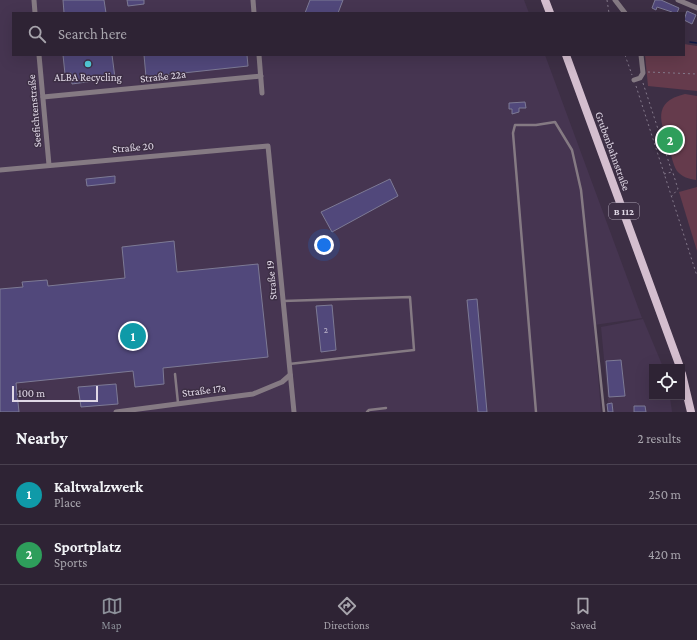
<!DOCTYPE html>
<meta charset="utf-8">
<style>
:root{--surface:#2e2334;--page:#362b3c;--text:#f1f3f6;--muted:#a7a4ac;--line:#49404f;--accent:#8c9099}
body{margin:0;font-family:"Crimson Pro",serif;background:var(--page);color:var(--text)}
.controls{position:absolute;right:12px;bottom:12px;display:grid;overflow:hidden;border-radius:0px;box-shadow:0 4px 16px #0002}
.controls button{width:36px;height:36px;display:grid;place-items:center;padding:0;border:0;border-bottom:1px solid var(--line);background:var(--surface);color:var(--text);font:20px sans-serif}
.scale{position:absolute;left:12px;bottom:10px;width:86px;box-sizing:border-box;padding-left:4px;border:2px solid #e0d8e6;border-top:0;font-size:11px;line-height:14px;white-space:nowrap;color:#e0d8e6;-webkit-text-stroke:3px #3d2f45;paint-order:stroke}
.you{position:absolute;left:324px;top:245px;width:14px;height:14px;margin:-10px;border:3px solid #fff;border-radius:50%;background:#1a73e8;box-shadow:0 0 0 6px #1a73e833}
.badge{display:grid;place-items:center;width:26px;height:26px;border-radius:50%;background:var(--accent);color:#fff;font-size:13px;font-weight:700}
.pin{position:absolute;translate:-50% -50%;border:2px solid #fff;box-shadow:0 1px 4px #0006}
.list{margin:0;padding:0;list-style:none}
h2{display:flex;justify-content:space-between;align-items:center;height:52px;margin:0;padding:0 16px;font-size:17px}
h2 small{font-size:13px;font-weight:400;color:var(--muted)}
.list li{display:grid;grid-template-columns:26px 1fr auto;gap:12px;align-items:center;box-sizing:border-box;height:60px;padding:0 16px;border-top:1px solid var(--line)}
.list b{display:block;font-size:15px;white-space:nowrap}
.list p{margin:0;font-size:13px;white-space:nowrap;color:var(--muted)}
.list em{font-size:13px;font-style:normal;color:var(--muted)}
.icon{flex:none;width:22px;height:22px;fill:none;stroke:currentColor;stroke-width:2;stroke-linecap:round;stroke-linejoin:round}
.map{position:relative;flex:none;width:697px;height:412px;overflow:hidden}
.search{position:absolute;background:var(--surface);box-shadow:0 4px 16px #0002;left:12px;right:12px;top:12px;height:44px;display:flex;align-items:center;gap:10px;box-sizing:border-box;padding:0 14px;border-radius:0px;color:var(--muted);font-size:15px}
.sheet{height:172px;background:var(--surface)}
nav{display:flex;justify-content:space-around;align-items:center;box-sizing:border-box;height:56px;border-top:1px solid var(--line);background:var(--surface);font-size:11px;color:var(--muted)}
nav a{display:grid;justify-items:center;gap:2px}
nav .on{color:var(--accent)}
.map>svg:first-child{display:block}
.built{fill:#463551}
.green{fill:#653b4c}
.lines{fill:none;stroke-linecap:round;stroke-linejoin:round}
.stream{stroke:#0f1844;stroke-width:1.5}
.building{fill:#51487b;stroke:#7d7a95}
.path{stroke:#84798b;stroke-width:1;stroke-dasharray:2 3;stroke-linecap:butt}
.lane{stroke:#857a83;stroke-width:2.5}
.street{stroke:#857a83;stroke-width:5}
.primary{stroke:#d4becf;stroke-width:8}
.poi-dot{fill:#52cbd9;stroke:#3d2f45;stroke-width:1.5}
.labels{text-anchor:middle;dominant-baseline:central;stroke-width:3;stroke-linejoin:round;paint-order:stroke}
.number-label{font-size:9px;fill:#bcb4cb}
.shield{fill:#3d2f45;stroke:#afa5b6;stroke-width:1}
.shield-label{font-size:10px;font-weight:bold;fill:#e0d8e6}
.street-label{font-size:11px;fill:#e0d8e6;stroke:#3d2f45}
.poi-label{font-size:11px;fill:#e0d8e6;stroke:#3d2f45}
</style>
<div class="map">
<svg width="697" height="412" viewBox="0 0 697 412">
<rect width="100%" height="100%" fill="#3d2f45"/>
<g class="built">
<polygon points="0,0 524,0 529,13 13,13 13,55 545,55 642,318 594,325 601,412 0,412"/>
<polygon points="643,319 663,367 652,367 652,397 670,397 672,412 609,412 601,327"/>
</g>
<g class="green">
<polygon points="684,44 697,46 697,91 648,86 645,55 684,55"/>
<path d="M685 94 697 96 696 180C689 179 682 177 677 171 673 165 671 154 669 147 661 123 651 102 685 94Z"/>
<polygon points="697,187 697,251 679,192"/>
</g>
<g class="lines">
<polyline class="stream" points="690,42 697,43"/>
</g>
<g class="building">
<polygon points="63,0 104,0 106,13 64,13"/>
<polygon points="127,0 144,0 144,4 128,6"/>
<polygon points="310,0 343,0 338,13 305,13"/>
<polygon points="655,0 661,0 679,8 677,13 672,13 672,12 657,7 656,10 652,8"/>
<polygon points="687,11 696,15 692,24 684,20"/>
<polygon points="63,55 112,55 115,78 72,84 71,73 65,74"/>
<polygon points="144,55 247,55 248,66 146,77"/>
<polygon points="525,102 526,108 519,108 519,112 512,114 512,109 509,109 509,103"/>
<polygon points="115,176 115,183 87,186 86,179"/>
<polygon points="390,179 398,196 332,232 321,212"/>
<polygon points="174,241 177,272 258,264 268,357 163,368 164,384 135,387 133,371 16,383 19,412 0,412 0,289 23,287 22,282 47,280 48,286 125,278 122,247"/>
<polygon points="477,299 487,412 478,412 467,300"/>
<polygon points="332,305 336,350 321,352 316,306"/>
<polygon points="621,360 625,396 609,397 606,361"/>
<polygon points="116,384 118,404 81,407 78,387"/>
<polygon points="612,403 613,412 608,412 607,404"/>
<polygon points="634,406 645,406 646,412 634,412"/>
</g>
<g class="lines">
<g class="path">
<polyline points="607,0 609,13"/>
<polyline points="625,55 632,75"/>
<polyline points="648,72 697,74"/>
<polyline points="643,83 672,172 664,174"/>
<polyline points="636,86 697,276"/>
<polyline points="671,197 678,189 673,173"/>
</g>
<g class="lane">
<polyline points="283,301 410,297 414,350 289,364"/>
<polyline points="175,374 178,403"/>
<polyline points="367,412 369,410 386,408"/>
<polyline points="536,412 513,133 515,125 536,125 555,122 572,150 581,190 604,412"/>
</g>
<g class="street">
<polyline points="34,0 35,13"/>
<polyline points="253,0 254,13"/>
<polyline points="615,0 625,13"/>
<polyline points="678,0 697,8"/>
<polyline points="39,55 49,165"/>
<polyline points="259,55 262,93"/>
<polyline points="634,80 640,78 643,73 641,55"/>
<polyline points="43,97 261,76"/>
<polyline points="0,170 268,146 294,412"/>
<polyline points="116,412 253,394 282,382 290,375"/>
</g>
<g class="primary">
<polyline points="545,0 550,13"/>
<polyline points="566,55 680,367"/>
<polyline points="682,374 691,412"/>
</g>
</g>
<circle class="poi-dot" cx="88" cy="64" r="4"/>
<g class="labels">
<g class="number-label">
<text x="326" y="330">2</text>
</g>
<rect class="shield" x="609" y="203" width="30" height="16" rx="3"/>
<g class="shield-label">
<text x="624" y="211">B 112</text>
</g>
<g class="street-label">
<text transform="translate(163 76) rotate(-6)">Straße 22a</text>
<text transform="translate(34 111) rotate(-95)">Seefichtenstraße</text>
<text transform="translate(133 147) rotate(-5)">Straße 20</text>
<text transform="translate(613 151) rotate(70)">Grubenbahnstraße</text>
<text transform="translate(271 280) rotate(-95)">Straße 19</text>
<text transform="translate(204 390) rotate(-7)">Straße 17a</text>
</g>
<g class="poi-label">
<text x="88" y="77">ALBA Recycling</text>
</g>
</g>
</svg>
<div class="controls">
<button><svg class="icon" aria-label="locate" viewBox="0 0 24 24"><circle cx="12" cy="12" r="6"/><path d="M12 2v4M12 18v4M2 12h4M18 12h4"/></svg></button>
</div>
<div class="scale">100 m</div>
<div class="you"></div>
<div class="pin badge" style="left:133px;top:336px;background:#0f9aa8">1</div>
<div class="pin badge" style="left:670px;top:140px;background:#2e9e5b">2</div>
<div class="search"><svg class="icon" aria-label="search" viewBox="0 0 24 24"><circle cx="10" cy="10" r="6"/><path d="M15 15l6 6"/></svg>Search here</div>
</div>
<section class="sheet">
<h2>Nearby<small>2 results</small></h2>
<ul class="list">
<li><span class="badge" style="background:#0f9aa8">1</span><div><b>Kaltwalzwerk</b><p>Place</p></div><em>250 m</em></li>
<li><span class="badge" style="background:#2e9e5b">2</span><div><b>Sportplatz</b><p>Sports</p></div><em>420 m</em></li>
</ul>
</section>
<nav>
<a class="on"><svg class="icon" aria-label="map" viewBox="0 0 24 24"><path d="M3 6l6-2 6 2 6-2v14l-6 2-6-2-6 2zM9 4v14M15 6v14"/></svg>Map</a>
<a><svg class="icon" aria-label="directions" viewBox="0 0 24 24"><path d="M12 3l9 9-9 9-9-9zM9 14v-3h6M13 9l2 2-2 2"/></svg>Directions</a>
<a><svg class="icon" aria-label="saved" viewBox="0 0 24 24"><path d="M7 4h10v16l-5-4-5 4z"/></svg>Saved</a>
</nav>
